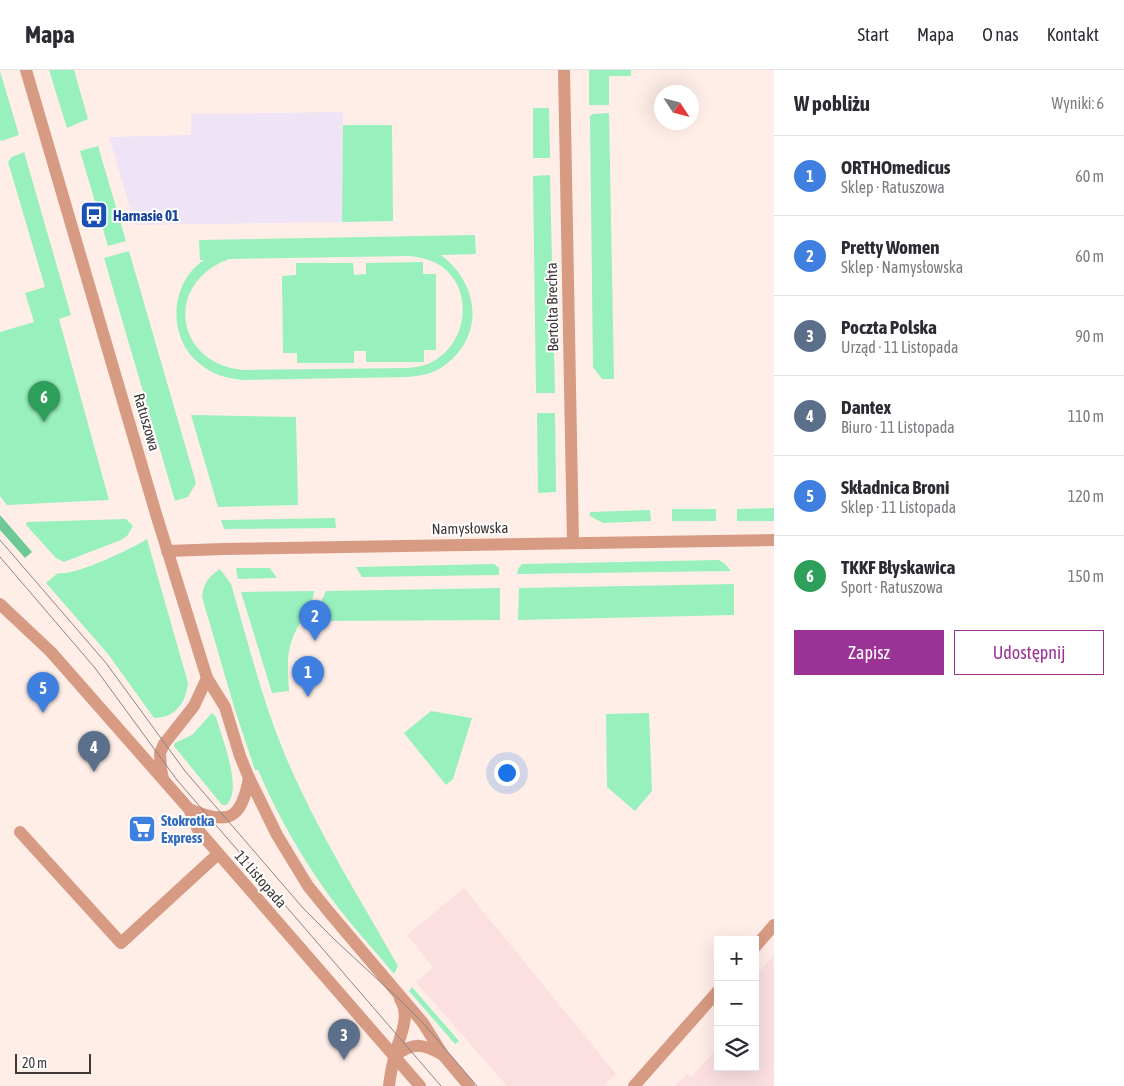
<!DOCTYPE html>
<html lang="pl">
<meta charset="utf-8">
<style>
:root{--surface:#fff;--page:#f7f7f7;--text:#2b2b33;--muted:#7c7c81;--line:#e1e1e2;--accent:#9b3295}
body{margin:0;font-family:"Asap Condensed",sans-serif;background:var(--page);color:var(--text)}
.controls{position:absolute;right:15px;bottom:15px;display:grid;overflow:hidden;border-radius:0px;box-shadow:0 5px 20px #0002}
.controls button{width:45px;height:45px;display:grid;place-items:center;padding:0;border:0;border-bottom:1px solid var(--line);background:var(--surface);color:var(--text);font:25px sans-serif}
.compass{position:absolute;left:654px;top:15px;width:45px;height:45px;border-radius:50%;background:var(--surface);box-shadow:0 5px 20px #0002;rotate:126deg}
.scale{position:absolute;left:15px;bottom:12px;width:76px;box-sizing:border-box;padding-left:5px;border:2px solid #3f3836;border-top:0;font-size:14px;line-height:18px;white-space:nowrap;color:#3f3836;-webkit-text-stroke:4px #fff;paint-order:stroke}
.you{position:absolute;left:506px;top:702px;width:18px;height:18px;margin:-12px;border:4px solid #fff;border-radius:50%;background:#1a73e8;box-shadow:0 0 0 8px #1a73e833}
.badge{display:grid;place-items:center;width:32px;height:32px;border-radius:50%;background:var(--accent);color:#fff;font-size:16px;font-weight:700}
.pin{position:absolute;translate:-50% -41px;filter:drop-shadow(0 1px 2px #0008)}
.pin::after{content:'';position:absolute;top:26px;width:18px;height:15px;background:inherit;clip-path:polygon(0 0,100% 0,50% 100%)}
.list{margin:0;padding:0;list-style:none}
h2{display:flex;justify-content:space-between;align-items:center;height:65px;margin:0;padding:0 20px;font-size:21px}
h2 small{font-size:16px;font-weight:400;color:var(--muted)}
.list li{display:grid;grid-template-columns:32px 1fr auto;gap:15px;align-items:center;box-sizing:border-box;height:80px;padding:0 20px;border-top:1px solid var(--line)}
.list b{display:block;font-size:19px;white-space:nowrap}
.list p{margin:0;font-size:16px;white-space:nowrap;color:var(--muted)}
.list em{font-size:16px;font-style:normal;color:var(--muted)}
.actions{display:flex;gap:10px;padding:15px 20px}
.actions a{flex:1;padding:11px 0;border:1px solid var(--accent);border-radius:0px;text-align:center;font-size:18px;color:var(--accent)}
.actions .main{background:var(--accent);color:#fff}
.icon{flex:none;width:28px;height:28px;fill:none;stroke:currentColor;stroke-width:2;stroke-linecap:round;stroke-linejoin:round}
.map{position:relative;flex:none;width:774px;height:1016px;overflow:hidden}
header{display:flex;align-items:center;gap:30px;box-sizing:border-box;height:70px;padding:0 25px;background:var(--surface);border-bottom:1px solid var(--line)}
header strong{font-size:24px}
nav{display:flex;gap:28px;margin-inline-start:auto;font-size:18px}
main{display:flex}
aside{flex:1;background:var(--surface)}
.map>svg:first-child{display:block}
.commercial{fill:#fce0e1}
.industrial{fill:#efe3f6}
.green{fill:#98f0bd;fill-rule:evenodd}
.forest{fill:#6dca96}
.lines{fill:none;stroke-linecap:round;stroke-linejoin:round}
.minor{stroke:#d79a83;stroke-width:12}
.tram{stroke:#8f8480;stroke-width:1}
.labels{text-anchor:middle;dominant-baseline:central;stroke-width:4;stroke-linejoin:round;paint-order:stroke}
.transit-label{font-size:15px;font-weight:bold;fill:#164399;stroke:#fff;text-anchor:start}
.street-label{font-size:15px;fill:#3f3836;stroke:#fff}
.shop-label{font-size:15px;font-weight:bold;fill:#366cbe;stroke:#fff;text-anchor:start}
</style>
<header>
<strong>Mapa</strong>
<nav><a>Start</a><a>Mapa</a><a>O nas</a><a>Kontakt</a></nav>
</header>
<main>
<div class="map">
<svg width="774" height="1016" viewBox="0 0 774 1016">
<rect width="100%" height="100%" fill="#ffeee7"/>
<g class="commercial">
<polygon points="464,818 616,1004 604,1016 507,1016 416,912 433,898 407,865"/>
<polygon points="774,885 774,1016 674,1016 688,1004 691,1007 718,978 718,997 755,997 755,907"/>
</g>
<polygon class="industrial" points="343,42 342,152 135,155 109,67 191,65 191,44"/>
<g class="green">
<polygon points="49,0 74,0 88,49 67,58"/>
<polygon points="589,0 631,0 631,6 609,6 609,35 589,35"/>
<polygon points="0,1 19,65 1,71 0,69"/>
<polygon points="533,38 549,38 550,88 533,88"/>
<polygon points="609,43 614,309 602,309 593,297 590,46 593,44"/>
<polygon points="343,55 392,55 393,151 342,152"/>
<polygon points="98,76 126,171 108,176 80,81"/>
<polygon points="24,82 71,245 59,249 109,430 7,435 0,426 0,262 34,252 25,223 45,217 8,92 12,87"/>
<polygon points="550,105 555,323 536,323 533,106"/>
<path d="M475 165 476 184 441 185C481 215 485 269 441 298 431 304 419 306 408 307L243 310C226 308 213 305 200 294 167 269 169 213 204 190H200L199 170ZM410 186C419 187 427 189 436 193 473 213 470 267 437 289 429 295 418 297 408 298L243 300C174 293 164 213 229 189Z"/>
<polygon points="129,181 196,413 188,427 175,431 104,188"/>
<polygon points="423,192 423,204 436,204 436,280 424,280 424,292 366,292 366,281 354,281 354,293 297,293 297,283 283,283 282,206 296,205 296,193 353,193 354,205 366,204 366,193"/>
<polygon points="537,343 555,343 556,422 538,423"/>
<polygon points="191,345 296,347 298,435 218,437"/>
<polygon points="774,438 774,451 737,451 737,439"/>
<rect x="672" y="439" width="44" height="12"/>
<polygon points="650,440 651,451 603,453 590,446 590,442"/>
<polygon points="335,448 336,458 224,459 221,450"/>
<polygon points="126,449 133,456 127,466 121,470 64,492 56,488 26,455 27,452"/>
<path d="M147 469 188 613C186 633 175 648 154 648L108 584 46 513 58 503C75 506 131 479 147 469Z"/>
<polygon points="719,490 725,494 731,501 517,504 518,499 522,494"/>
<polygon points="494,494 499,498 499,505 362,507 356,497"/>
<polygon points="236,498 270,498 277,508 238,509"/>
<path d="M220 499 231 514C248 572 262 630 285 685 316 759 359 827 398 896L394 904C372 877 348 852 328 824 300 785 277 744 258 700H255L235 640 202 527C203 514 209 506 220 499Z"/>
<polygon points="734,514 734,545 518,550 519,518"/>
<polygon points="500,518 500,550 312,551 326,521"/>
<path d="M314 521C311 543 299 550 292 570 286 585 288 604 289 621L272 623 241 522Z"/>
<polygon points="431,641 472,648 453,709 446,715 404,663"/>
<path d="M212 643 216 647C221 665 244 721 226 735H222L174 676 175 673 192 665Z"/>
<polygon points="649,643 652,721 635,741 607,717 606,644"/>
<polygon points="412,917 459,971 455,974 409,921"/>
</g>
<polygon class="forest" points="0,445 32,482 25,488 0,460"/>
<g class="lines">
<g class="minor">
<polyline points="26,0 156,444 207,608 225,637 240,686 249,708 277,765 308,816 329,842 423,953 443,985 469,1016"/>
<polyline points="564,0 573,473"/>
<polyline points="167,481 223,479 774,470"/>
<polyline points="0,534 51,582 189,739 198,760 420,1016"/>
<polyline points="163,709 161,699 160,683 164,674 194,636 207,608"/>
<path d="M189 739C228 755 241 751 249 708"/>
<polyline points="20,762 121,873 218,784"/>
<polyline points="755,877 774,855"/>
<path d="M394 986C414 972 422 973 443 985"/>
<path d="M389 1016C390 1007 392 997 394 988 398 969 412 948 400 929"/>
<polyline points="634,1016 718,921"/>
</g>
<g class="tram">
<polyline points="0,470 106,593 185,701 303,838 336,871 402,932 423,953 477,1016"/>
<polyline points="0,487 95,598 177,710 441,1016"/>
</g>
</g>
<defs>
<g id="bus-square" transform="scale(1.4375)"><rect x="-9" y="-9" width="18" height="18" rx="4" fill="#1a4fb4" stroke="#fff"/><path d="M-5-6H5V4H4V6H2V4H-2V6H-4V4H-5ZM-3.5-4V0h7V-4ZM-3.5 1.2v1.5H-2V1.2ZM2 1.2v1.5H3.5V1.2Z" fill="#fff"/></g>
<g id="supermarket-square" transform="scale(1.4375)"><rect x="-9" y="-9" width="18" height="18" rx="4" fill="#3f7fe0" stroke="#fff"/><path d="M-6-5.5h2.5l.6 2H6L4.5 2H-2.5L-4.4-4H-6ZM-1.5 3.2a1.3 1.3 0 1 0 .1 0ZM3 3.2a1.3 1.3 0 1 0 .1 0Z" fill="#fff"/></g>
</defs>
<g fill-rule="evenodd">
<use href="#bus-square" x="94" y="145"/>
<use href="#supermarket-square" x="142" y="759"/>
</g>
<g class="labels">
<g class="transit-label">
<text x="113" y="145">Harnasie 01</text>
</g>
<g class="street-label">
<text transform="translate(552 237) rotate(-91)">Bertolta Brechta</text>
<text transform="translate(147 352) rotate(74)">Ratuszowa</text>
<text transform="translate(470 458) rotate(-1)">Namysłowska</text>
<text transform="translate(261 809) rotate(49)">11 Listopada</text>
</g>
<g class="shop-label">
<text x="161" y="750">Stokrotka<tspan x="161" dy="17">Express</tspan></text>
</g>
</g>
</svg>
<div class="controls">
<button>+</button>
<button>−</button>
<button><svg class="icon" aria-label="layers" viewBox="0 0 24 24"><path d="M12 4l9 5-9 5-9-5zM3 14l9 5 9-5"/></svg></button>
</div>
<svg class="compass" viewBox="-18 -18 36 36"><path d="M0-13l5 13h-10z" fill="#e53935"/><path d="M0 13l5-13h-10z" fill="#7c7c81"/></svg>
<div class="scale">20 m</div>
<div class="you"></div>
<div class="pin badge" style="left:308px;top:627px;background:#3f7fe0">1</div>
<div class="pin badge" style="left:315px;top:571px;background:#3f7fe0">2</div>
<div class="pin badge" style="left:344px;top:990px;background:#5c6f8a">3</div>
<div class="pin badge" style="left:94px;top:702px;background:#5c6f8a">4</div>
<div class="pin badge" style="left:43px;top:643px;background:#3f7fe0">5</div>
<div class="pin badge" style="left:44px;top:352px;background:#2e9e5b">6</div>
</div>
<aside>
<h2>W pobliżu<small>Wyniki: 6</small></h2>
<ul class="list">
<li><span class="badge" style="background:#3f7fe0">1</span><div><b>ORTHOmedicus</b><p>Sklep · Ratuszowa</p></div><em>60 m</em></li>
<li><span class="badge" style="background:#3f7fe0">2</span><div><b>Pretty Women</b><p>Sklep · Namysłowska</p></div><em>60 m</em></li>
<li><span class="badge" style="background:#5c6f8a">3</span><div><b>Poczta Polska</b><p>Urząd · 11 Listopada</p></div><em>90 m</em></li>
<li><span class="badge" style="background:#5c6f8a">4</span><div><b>Dantex</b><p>Biuro · 11 Listopada</p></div><em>110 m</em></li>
<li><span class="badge" style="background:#3f7fe0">5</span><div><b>Składnica Broni</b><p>Sklep · 11 Listopada</p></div><em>120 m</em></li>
<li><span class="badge" style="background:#2e9e5b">6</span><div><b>TKKF Błyskawica</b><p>Sport · Ratuszowa</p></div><em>150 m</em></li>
</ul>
<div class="actions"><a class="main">Zapisz</a><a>Udostępnij</a></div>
</aside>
</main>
